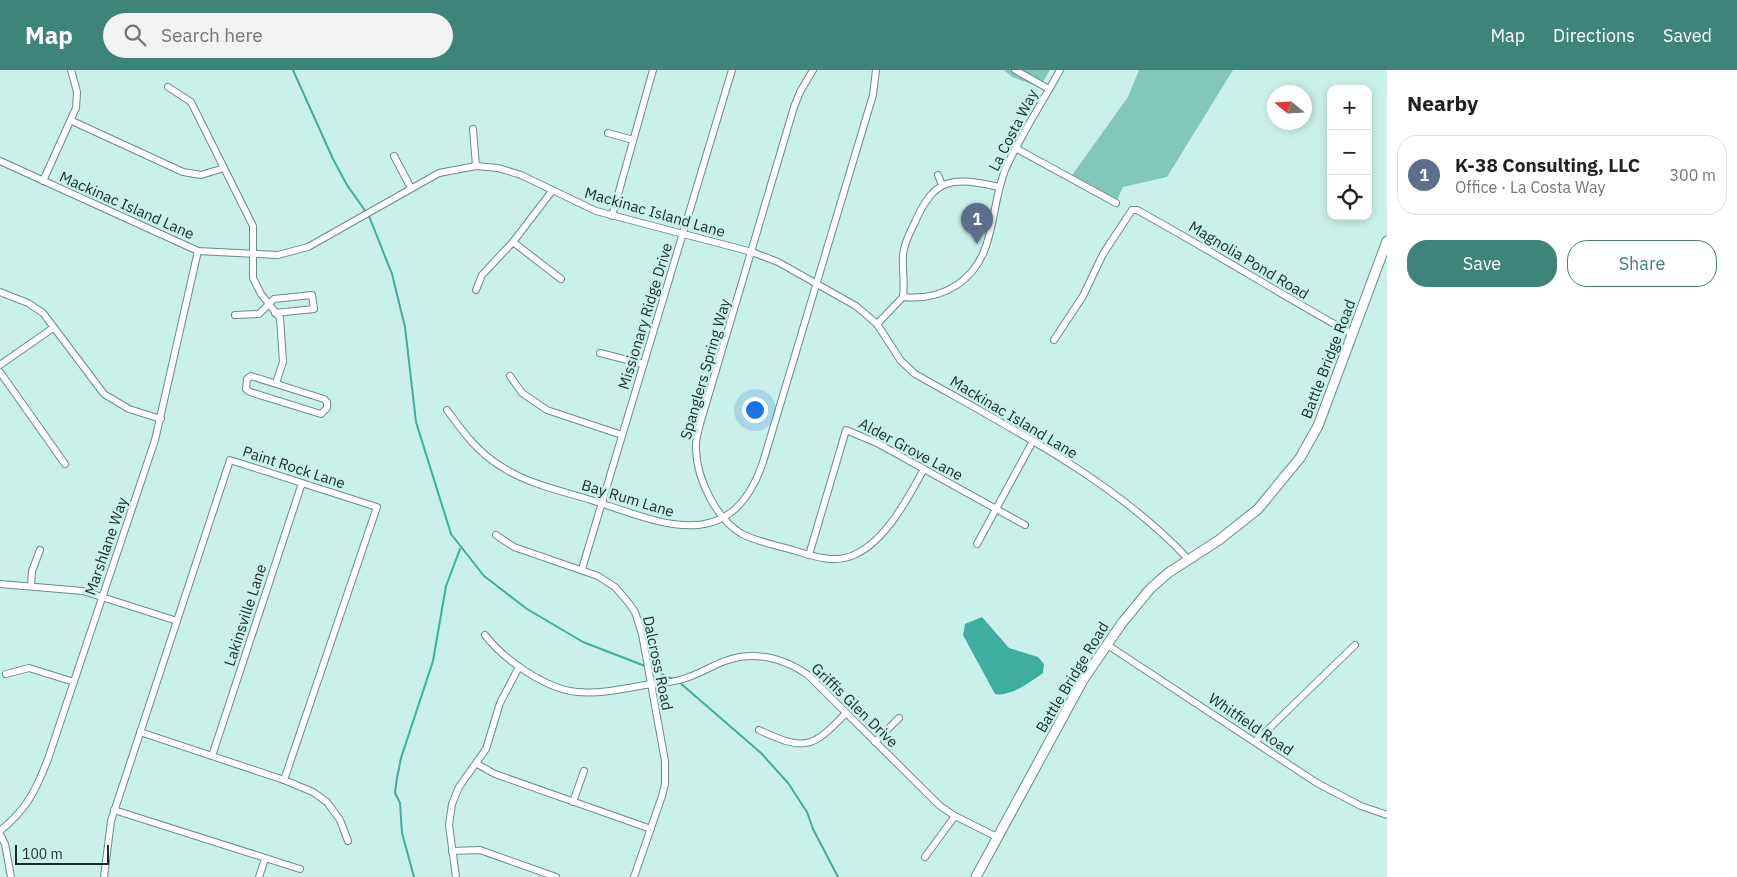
<!DOCTYPE html>
<meta charset="utf-8">
<style>
:root{--surface:#fff;--page:#f2f2f2;--text:#202124;--muted:#757577;--line:#e0e0e0;--accent:#3f8479}
body{margin:0;font-family:"IBM Plex Sans",sans-serif;background:var(--page);color:var(--text)}
.controls{position:absolute;right:15px;top:15px;display:grid;overflow:hidden;border-radius:10px;box-shadow:0 2px 8px #0003}
.controls button{width:45px;height:45px;display:grid;place-items:center;padding:0;border:0;border-bottom:1px solid var(--line);background:var(--surface);color:var(--text);font:25px sans-serif}
.compass{position:absolute;left:1267px;top:15px;width:45px;height:45px;border-radius:50%;background:var(--surface);box-shadow:0 2px 8px #0003;rotate:288deg}
.scale{position:absolute;left:15px;bottom:12px;width:94px;box-sizing:border-box;padding-left:5px;border:2px solid #1a2a27;border-top:0;font-size:14px;line-height:18px;white-space:nowrap;color:#1a2a27;-webkit-text-stroke:4px #caf1e9;paint-order:stroke}
.you{position:absolute;left:754px;top:339px;width:18px;height:18px;margin:-12px;border:4px solid #fff;border-radius:50%;background:#1a73e8;box-shadow:0 0 0 8px #1a73e833}
.badge{display:grid;place-items:center;width:32px;height:32px;border-radius:50%;background:var(--accent);color:#fff;font-size:16px;font-weight:700}
.pin{position:absolute;translate:-50% -41px;filter:drop-shadow(0 1px 2px #0008)}
.pin::after{content:'';position:absolute;top:26px;width:18px;height:15px;background:inherit;clip-path:polygon(0 0,100% 0,50% 100%)}
.list{margin:0;padding:0;list-style:none}
h2{display:flex;justify-content:space-between;align-items:center;height:65px;margin:0;padding:0 20px;font-size:21px}
h2 small{font-size:16px;font-weight:400;color:var(--muted)}
.list li{display:grid;grid-template-columns:32px 1fr auto;gap:15px;align-items:center;box-sizing:border-box;height:80px;margin:0 10px 10px;padding:0 10px;border:1px solid var(--line);border-radius:20px}
.list b{display:block;font-size:19px;white-space:nowrap}
.list p{margin:0;font-size:16px;white-space:nowrap;color:var(--muted)}
.list em{font-size:16px;font-style:normal;color:var(--muted)}
.actions{display:flex;gap:10px;padding:15px 20px}
.actions a{flex:1;padding:11px 0;border:1px solid var(--accent);border-radius:20px;text-align:center;font-size:18px;color:var(--accent)}
.actions .main{background:var(--accent);color:#fff}
.icon{flex:none;width:28px;height:28px;fill:none;stroke:currentColor;stroke-width:2;stroke-linecap:round;stroke-linejoin:round}
.map{position:relative;flex:none;width:1387px;height:807px;overflow:hidden}
header{display:flex;align-items:center;gap:30px;box-sizing:border-box;height:70px;padding:0 25px;background:var(--accent);color:#fff}
header strong{font-size:24px}
nav{display:flex;gap:28px;margin-inline-start:auto;font-size:18px}
.search{width:350px;height:45px;background:var(--page);display:flex;align-items:center;gap:12px;box-sizing:border-box;padding:0 18px;border-radius:28px;color:var(--muted);font-size:19px}
main{display:flex}
aside{flex:1;background:var(--surface)}
.map>svg:first-child{display:block}
.green{fill:#83c6ba}
.water{fill:#3eae9e}
.lines{fill:none;stroke-linecap:round;stroke-linejoin:round}
.stream{stroke:#3eae9e;stroke-width:2}
.street-casing{stroke:#688d86;stroke-width:8}
.secondary-casing{stroke:#688d86;stroke-width:11}
.street{stroke:#fff;stroke-width:6}
.secondary{stroke:#fff;stroke-width:9}
.labels{text-anchor:middle;dominant-baseline:central;stroke-width:5;stroke-linejoin:round;paint-order:stroke}
.street-label{font-size:15px;fill:#1a2a27;stroke:#caf1e9}
</style>
<header>
<strong>Map</strong>
<div class="search"><svg class="icon" aria-label="search" viewBox="0 0 24 24"><circle cx="10" cy="10" r="6"/><path d="M15 15l6 6"/></svg>Search here</div>
<nav><a>Map</a><a>Directions</a><a>Saved</a></nav>
</header>
<main>
<div class="map">
<svg width="1387" height="807" viewBox="0 0 1387 807">
<rect width="100%" height="100%" fill="#caf1e9"/>
<g class="green">
<polygon points="1004,0 1050,0 1040,17 1012,7"/>
<polygon points="1139,0 1233,0 1167,107 1123,117 1117,130 1070,108 1128,27"/>
</g>
<path class="water" d="M982 547 1009 578 1038 587 1044 594 1043 603C1030 612 1011 627 995 624L963 565 965 554Z"/>
<g class="lines">
<g class="stream">
<polyline points="293,0 333,89 347,115 366,142"/>
<polyline points="369,146 392,204 405,257 416,352 451,464 484,506 527,539 583,572 645,596"/>
<polyline points="650,598 672,609"/>
<polyline points="679,612 761,683 788,713 807,742 813,759 838,807"/>
<polyline points="414,807 402,763 400,733 395,723 397,708 401,688 433,591 446,516 460,479"/>
</g>
<g class="street-casing">
<g id="street">
<path d="M813 0 800 22 794 37 700 354C698 362 695 371 696 380 697 409 716 449 742 464 758 472 779 476 796 481 816 487 836 494 856 484 886 470 908 428 924 399"/>
<polyline points="1015,0 1049,19"/>
<polyline points="168,17 191,32 253,156 253,208 261,224 280,248 283,292 276,313"/>
<polyline points="72,51 183,102 201,105 224,98"/>
<polyline points="473,59 476,96"/>
<polyline points="608,63 633,70"/>
<polyline points="1017,79 1116,133"/>
<polyline points="394,86 411,118"/>
<path d="M0 91 198 181 278 185 308 177 439 103 476 96 498 98 521 105 596 141 752 182 778 192 856 236 877 254 901 291 915 304C1007 356 1116 411 1188 489"/>
<polyline points="938,105 942,115"/>
<polyline points="43,111 76,38 77,22 71,0"/>
<polyline points="612,146 653,0"/>
<polyline points="513,172 561,209"/>
<polyline points="476,220 482,205 513,172 552,121"/>
<polyline points="0,222 28,233 43,243 104,324 129,339 161,349"/>
<path d="M903 227C922 229 940 226 957 215 997 188 989 141 1005 100 1020 66 1042 33 1060 0"/>
<polyline points="235,245 259,244 274,229 312,225 314,239 275,243"/>
<path d="M877 254 903 227C905 213 902 199 903 185 904 173 910 162 915 152 935 106 954 107 999 117"/>
<path d="M1054 270 1083 226 1103 184 1132 140H1137C1210 180 1280 224 1352 264"/>
<polyline points="600,283 643,294"/>
<polyline points="0,295 53,258"/>
<polyline points="0,302 65,394"/>
<polygon points="251,306 324,329 327,332 327,338 321,344 250,322 246,319 247,309"/>
<polyline points="510,306 522,323 547,340 622,365"/>
<path d="M447 340C463 362 478 383 502 397 528 414 562 421 591 430 662 453 731 487 763 392L873 25 876 0"/>
<polyline points="496,465 514,477 598,506 615,517 628,532 635,542 642,564 665,691 665,714 662,726 634,807"/>
<polyline points="977,474 1033,371"/>
<polyline points="809,485 846,360 877,373 1025,455"/>
<polyline points="582,499 732,0"/>
<polyline points="0,514 83,521 177,551"/>
<polyline points="31,516 32,501 40,480"/>
<path d="M485 565C504 590 546 619 577 622 600 624 623 619 645 615 658 613 671 613 683 609 698 605 711 596 725 591 754 580 784 588 808 605L940 736 955 746 997 767"/>
<polyline points="1106,574 1317,713 1361,736 1387,745"/>
<polyline points="6,604 29,598 74,612"/>
<path d="M759 660C804 681 812 679 846 643"/>
<polyline points="140,662 284,710 313,722 327,732 340,750 348,771"/>
<polyline points="875,672 899,648"/>
<polyline points="1255,672 1355,575"/>
<polyline points="212,686 302,413"/>
<polyline points="477,694 495,704 651,759"/>
<polyline points="573,732 584,701"/>
<polyline points="114,740 300,799"/>
<path d="M0 761C27 739 36 720 48 689L155 370 198 181"/>
<polyline points="0,764 5,774 11,807"/>
<polyline points="452,781 480,780 556,807"/>
<polyline points="925,787 955,746"/>
<polyline points="104,807 111,751 230,390 377,437 284,710"/>
<polyline points="259,807 265,789"/>
<polyline points="456,807 449,755 452,734 459,717 486,679 500,633 519,597"/>
</g>
</g>
<g class="secondary-casing">
<polyline id="secondary" points="976,807 1083,610 1122,553 1150,519 1168,503 1219,470 1258,439 1300,388 1318,356 1387,171"/>
</g>
<use href="#street" class="street"/>
<use href="#secondary" class="secondary"/>
</g>
<g class="labels">
<g class="street-label">
<text transform="translate(1013 60) rotate(-63)">La Costa Way</text>
<text transform="translate(127 135) rotate(24)">Mackinac Island Lane</text>
<text transform="translate(655 142) rotate(16)">Mackinac Island Lane</text>
<text transform="translate(1249 190) rotate(31)">Magnolia Pond Road</text>
<text transform="translate(645 246) rotate(-73)">Missionary Ridge Drive</text>
<text transform="translate(1328 289) rotate(-69)">Battle Bridge Road</text>
<text transform="translate(705 299) rotate(-74)">Spanglers Spring Way</text>
<text transform="translate(1014 347) rotate(31)">Mackinac Island Lane</text>
<text transform="translate(911 379) rotate(28)">Alder Grove Lane</text>
<text transform="translate(294 397) rotate(18)">Paint Rock Lane</text>
<text transform="translate(628 428) rotate(17)">Bay Rum Lane</text>
<text transform="translate(106 476) rotate(-71)">Marshlane Way</text>
<text transform="translate(245 545) rotate(-72)">Lakinsville Lane</text>
<text transform="translate(658 593) rotate(78)">Dalcross Road</text>
<text transform="translate(1072 607) rotate(-59)">Battle Bridge Road</text>
<text transform="translate(855 635) rotate(44)">Griffis Glen Drive</text>
<text transform="translate(1251 654) rotate(34)">Whitfield Road</text>
</g>
</g>
</svg>
<div class="controls">
<button>+</button>
<button>−</button>
<button><svg class="icon" aria-label="locate" viewBox="0 0 24 24"><circle cx="12" cy="12" r="6"/><path d="M12 2v4M12 18v4M2 12h4M18 12h4"/></svg></button>
</div>
<svg class="compass" viewBox="-18 -18 36 36"><path d="M0-13l5 13h-10z" fill="#e53935"/><path d="M0 13l5-13h-10z" fill="#757577"/></svg>
<div class="scale">100 m</div>
<div class="you"></div>
<div class="pin badge" style="left:977px;top:174px;background:#5c6f8a">1</div>
</div>
<aside>
<h2>Nearby<small></small></h2>
<ul class="list">
<li><span class="badge" style="background:#5c6f8a">1</span><div><b>K-38 Consulting, LLC</b><p>Office · La Costa Way</p></div><em>300 m</em></li>
</ul>
<div class="actions"><a class="main">Save</a><a>Share</a></div>
</aside>
</main>
